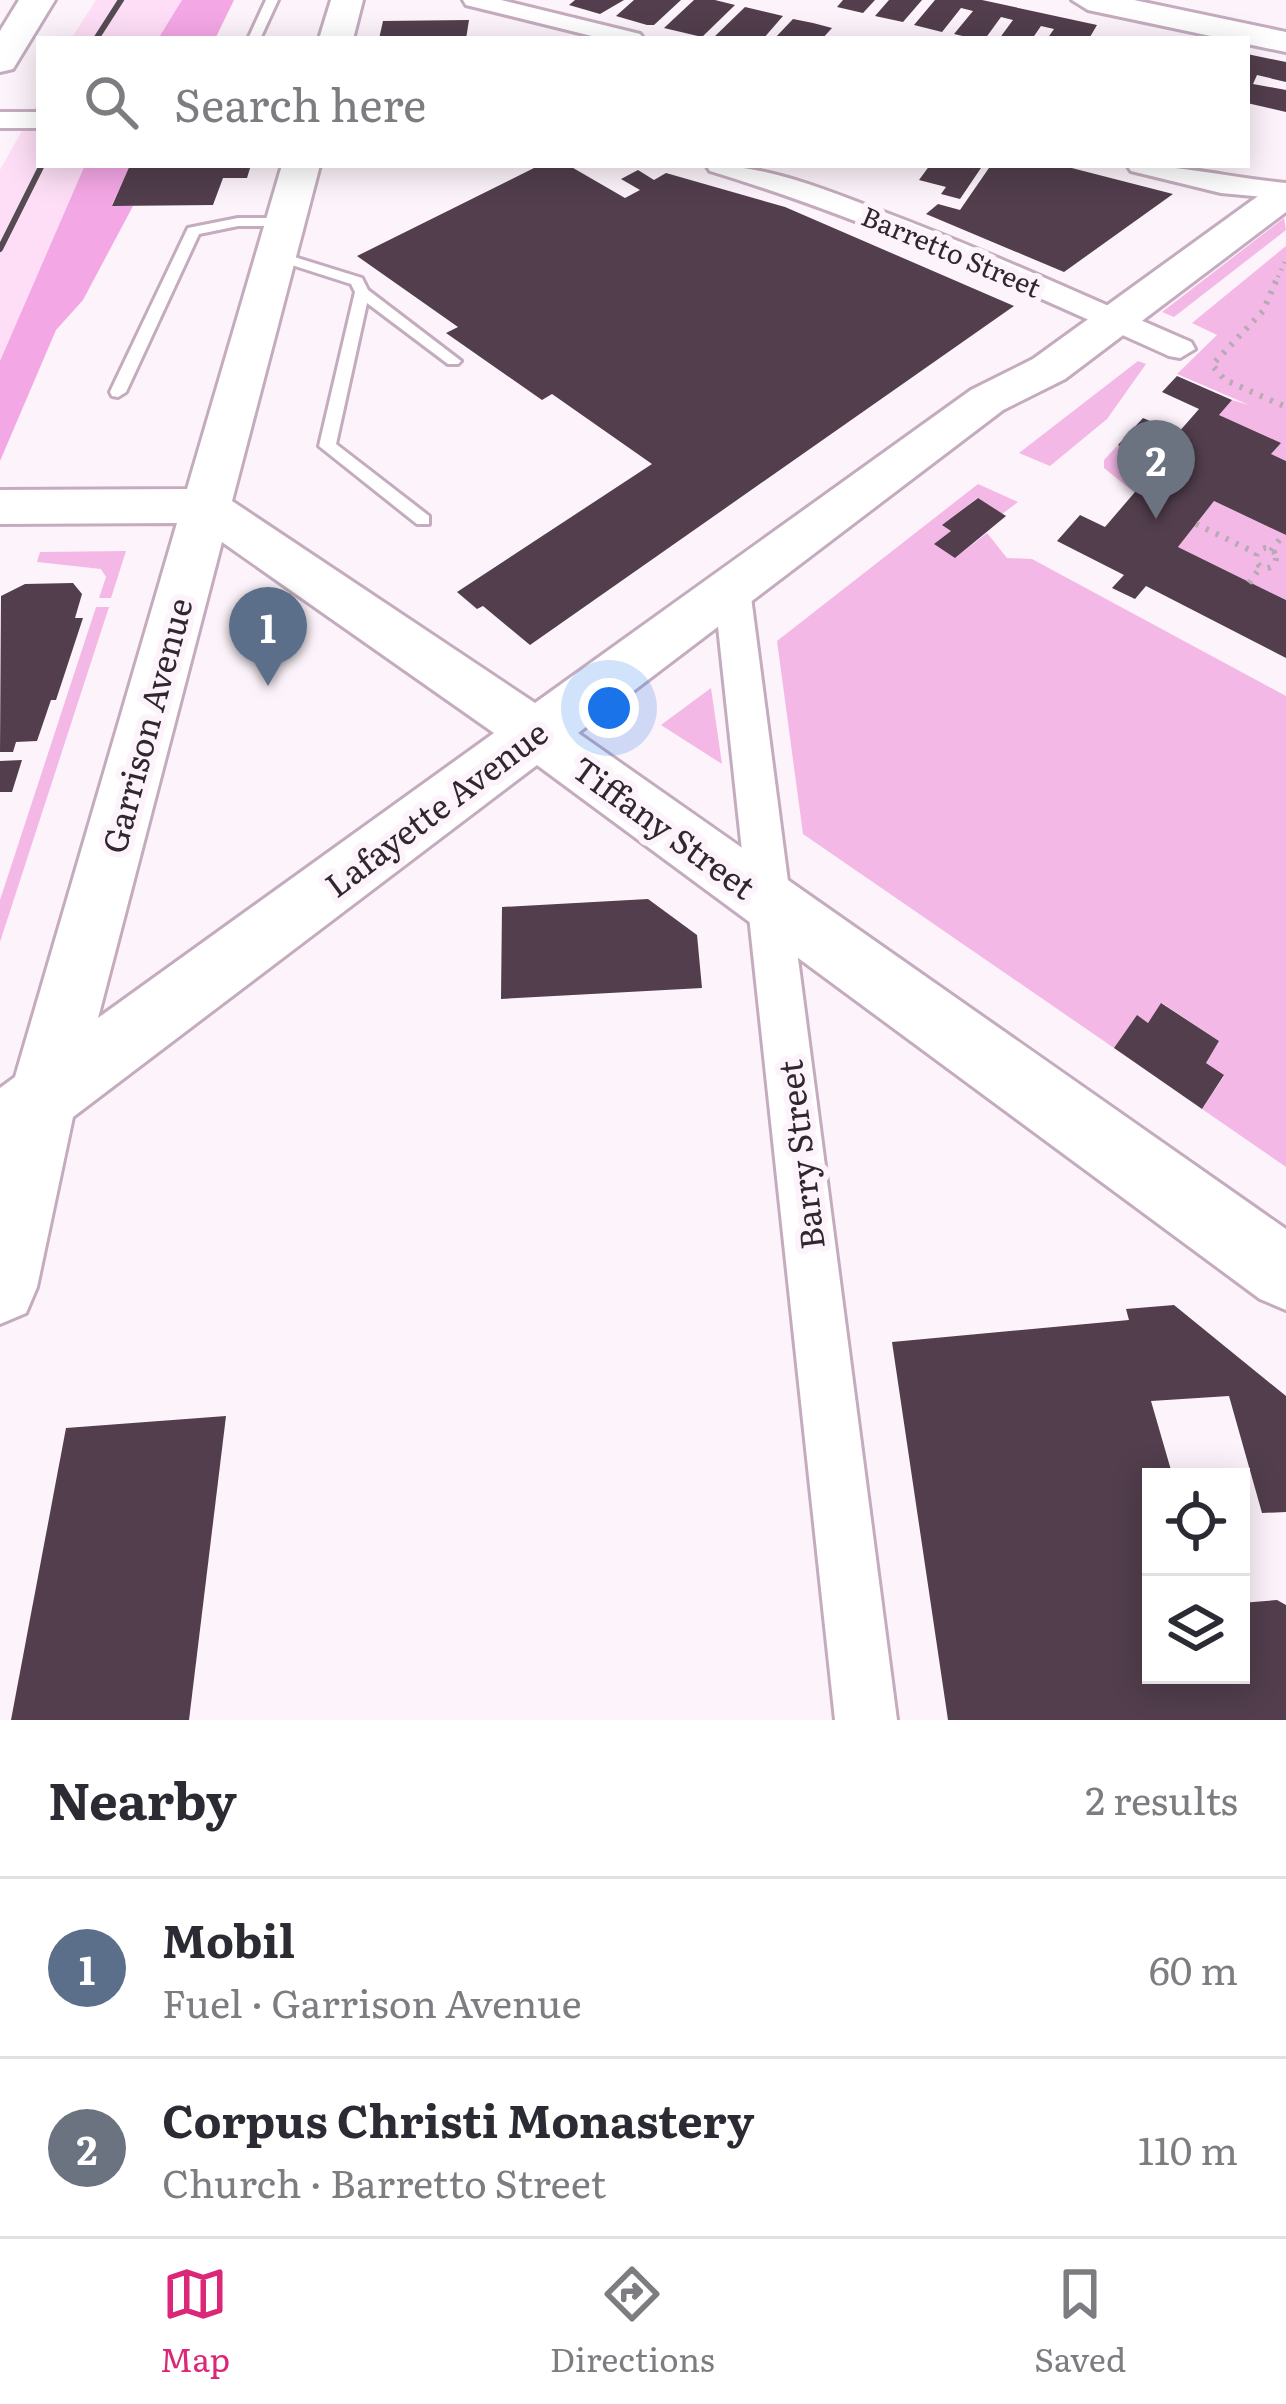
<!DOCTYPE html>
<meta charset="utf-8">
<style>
:root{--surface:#fff;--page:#f7f7f7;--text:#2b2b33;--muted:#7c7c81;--line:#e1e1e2;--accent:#db2777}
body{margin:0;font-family:Literata,serif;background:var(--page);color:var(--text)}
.controls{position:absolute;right:36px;bottom:36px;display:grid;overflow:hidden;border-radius:0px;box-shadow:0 6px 30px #0003}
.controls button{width:108px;height:108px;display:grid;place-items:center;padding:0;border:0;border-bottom:3px solid var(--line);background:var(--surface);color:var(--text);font:60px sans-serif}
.you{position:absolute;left:609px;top:708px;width:42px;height:42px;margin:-30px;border:9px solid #fff;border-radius:50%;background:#1a73e8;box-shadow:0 0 0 18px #1a73e833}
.badge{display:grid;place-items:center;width:78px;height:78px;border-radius:50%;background:var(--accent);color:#fff;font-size:39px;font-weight:700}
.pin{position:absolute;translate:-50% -99px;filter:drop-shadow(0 3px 6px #0008)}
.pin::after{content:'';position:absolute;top:63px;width:42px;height:36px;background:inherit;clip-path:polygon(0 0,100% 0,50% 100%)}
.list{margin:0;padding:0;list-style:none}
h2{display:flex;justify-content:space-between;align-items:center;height:156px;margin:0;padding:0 48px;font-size:51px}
h2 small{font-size:39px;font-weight:400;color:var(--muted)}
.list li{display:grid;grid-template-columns:78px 1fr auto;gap:36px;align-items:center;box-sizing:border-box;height:180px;padding:0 48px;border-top:3px solid var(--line)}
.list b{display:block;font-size:45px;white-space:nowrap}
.list p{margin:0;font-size:39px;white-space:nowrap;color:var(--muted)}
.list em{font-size:39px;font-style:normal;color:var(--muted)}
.icon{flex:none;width:66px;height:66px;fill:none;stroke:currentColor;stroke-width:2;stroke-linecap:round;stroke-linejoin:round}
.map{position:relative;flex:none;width:1286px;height:1720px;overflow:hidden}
.search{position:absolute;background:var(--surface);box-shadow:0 6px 30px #0003;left:36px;right:36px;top:36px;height:132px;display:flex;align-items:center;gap:30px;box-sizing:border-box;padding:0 42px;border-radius:0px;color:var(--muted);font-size:45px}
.sheet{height:516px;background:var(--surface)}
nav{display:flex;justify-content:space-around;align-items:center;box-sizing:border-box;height:168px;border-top:3px solid var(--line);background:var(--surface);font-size:33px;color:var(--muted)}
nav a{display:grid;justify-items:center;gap:6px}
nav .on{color:var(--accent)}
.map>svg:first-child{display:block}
.built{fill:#fddef6}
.green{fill:#f4b8e7}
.forest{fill:#f4a7e5}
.building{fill:#523e4d}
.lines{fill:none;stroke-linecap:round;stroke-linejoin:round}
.lane-casing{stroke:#c4acbe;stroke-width:6}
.street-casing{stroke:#c4acbe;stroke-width:6}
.secondary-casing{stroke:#c4acbe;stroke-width:6}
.highway-casing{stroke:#c4acbe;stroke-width:6}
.path-far1{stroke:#b5abb2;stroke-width:4.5;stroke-dasharray:1.5 6;stroke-linecap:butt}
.path{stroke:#b5abb2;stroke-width:6;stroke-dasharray:3 8;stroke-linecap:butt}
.lane{fill:#fff;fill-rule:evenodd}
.street{fill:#fff;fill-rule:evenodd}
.secondary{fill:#fff;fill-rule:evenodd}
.highway{fill:#fff;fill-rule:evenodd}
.rail{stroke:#554b52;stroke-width:6}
.labels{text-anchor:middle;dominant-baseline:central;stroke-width:12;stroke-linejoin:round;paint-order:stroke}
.far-street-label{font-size:27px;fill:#31272e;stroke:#fdf3fa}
.street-label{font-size:33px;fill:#31272e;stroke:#fdf3fa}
</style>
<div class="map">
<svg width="1286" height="1720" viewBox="0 0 1286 1720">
<rect width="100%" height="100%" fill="#fdf3fa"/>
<g class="built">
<polygon points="96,0 182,0 158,39 71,39"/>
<polygon points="39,100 39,165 85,165 0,361 0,170"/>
</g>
<g class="green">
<polygon points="1284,218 1286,230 1174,317 1162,312"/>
<polygon points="1286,246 1286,461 1271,454 1280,444 1219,415 1232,400 1249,405 1177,374 1217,335 1192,323"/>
<polygon points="1138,361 1146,364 1107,419 1050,466 1019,453"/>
<polygon points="1118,445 1159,464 1135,493 1104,468 1104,460"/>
<polygon points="978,484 1018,502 1002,514 977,498 943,525 951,531 955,558 987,533 1007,558 1032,559 1286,696 1286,1167 1202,1109 1224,1076 1206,1063 1219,1041 1162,1003 1148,1023 1137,1016 1114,1048 803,834 777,641"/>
<polygon points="1214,501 1286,535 1286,600 1178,547"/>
<polygon points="126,551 111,598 99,598 106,577 101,569 37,562 40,552"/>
<polygon points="96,607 109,607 0,942 0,900"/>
<polygon points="711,688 722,764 661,725"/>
</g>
<g class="forest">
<polygon points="182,0 234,0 215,39 158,39"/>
<polygon points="85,165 130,165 112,205 133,206 83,300 56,330 0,461 0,361"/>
</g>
<g class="building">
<polygon points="575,0 624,0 600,14 569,5"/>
<polygon points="634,0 681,0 654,25 647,25 616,16"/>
<polygon points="694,0 715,0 735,5 702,37 664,28"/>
<polygon points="843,0 875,0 863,13 837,7"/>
<polygon points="889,0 922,0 903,22 875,16"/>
<polygon points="935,0 982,0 1097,25 1090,37 1081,39 1047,39 1054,29 1041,26 1032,39 999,39 1013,20 1001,17 985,39 975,39 954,34 973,11 961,8 942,32 914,25"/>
<polygon points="745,7 783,16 763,39 712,39"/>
<polygon points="793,19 813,23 832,28 822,39 774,39"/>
<polygon points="469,20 466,39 379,39 383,21"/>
<polygon points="1247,54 1286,62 1286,82 1257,75 1253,84 1286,90 1286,112 1247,103"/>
<polygon points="130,165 251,165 247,178 223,178 213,205 112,206"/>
<polygon points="540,165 568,165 625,198 640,190 621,179 638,170 654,180 666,173 785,207 1014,306 530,645 483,606 477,609 457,592 652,464 552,394 542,400 446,333 458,327 357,256"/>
<polygon points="930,165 983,165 960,199 941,194 946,187 919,180"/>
<polygon points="991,165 1060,165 1173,194 1064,272 926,214 938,204 960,210"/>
<polygon points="1177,376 1232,400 1219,415 1281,443 1271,454 1286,461 1286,535 1214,501 1178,547 1286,600 1286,658 1146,586 1135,599 1112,588 1124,575 1057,541 1080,515 1105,527 1159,464 1118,445 1143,418 1178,433 1199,409 1162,392"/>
<polygon points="978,498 1006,516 955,558 934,544 951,531 942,525"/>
<polygon points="73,583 82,594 75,618 83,618 56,700 51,700 37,741 16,742 13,752 0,752 1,596 25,584"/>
<polygon points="22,760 12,792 0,792 0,761"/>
<polygon points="648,899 697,935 702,988 501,999 502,907"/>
<polygon points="1161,1003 1219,1041 1206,1063 1224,1075 1202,1109 1114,1048 1137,1015 1148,1023"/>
<polygon points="1174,1305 1286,1396 1286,1512 1262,1513 1229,1396 1151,1401 1173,1477 1151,1477 1151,1546 1142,1546 1151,1584 1151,1675 1241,1675 1241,1603 1277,1600 1286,1605 1286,1720 948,1720 892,1342 1129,1320 1126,1309"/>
<polygon points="226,1416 189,1720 11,1720 66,1428"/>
</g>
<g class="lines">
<g class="lane-casing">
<g id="lane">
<polygon points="266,0 278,0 260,39 248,39"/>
<polygon points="238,218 285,218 292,222 285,226 238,226 199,234 126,392 118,397 112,396 110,392 188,228"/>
<polygon points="275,251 362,278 368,290 461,361 458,364 448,364 367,303 336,444 429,516 429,524 417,524 319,446 355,292 351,284 270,258 268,255"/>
</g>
</g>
<g class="street-casing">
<g id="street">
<polygon points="463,0 501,0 640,34 644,39 604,39 466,5"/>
<rect x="0" y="112" width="39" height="16"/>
<path d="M706 165C768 165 826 190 884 212 988 251 1089 298 1191 342L1195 349 1180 358 1169 356C1018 288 868 219 710 171Z"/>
<path d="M1127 165C1181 165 1232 178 1286 183V199L1221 193 1131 171Z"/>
<polygon points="732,576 745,580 750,589 897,1720 835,1720 714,589 719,580"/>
</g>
</g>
<g class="secondary-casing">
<g id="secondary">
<polygon points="331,0 363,0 353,39 319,39"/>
<polygon points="1072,0 1134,0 1286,32 1286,52 1247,44 1247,39 1225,39 1088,10"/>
<path d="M282 165H320L232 501 535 703 971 390 1033 359 1272 186 1286 183V212L1065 379 1003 410 578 733 1286 1229V1310L1260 1299 537 765 73 1117 37 1287 26 1313 0 1324V1088L15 1077 177 523 0 524V490L187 489ZM222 542 494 733 98 1018Z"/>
</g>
</g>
<g class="highway-casing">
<polygon id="highway" points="19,0 55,0 13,69 0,72 0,31"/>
</g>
<polyline class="path-far1" points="1275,284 1286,259"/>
<g class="path">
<polyline points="1276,281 1263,311 1212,365 1225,380 1286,407"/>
<polyline points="1196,524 1254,552"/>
<circle cx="1266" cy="558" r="10"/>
<polyline points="1271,551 1284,534"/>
<polyline points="1249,583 1262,565"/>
</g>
<use href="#lane" class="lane"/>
<use href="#street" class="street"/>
<use href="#secondary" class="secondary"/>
<use href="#highway" class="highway"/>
<g class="rail">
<polyline points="96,39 121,0"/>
<polyline points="0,249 42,165"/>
</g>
</g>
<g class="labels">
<g class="far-street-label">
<text transform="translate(952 250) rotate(23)">Barretto Street</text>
</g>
<g class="street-label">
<text transform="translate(145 725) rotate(-75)">Garrison Avenue</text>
<text transform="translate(435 807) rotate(-37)">Lafayette Avenue</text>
<text transform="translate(665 826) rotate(36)">Tiffany Street</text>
<text transform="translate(799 1155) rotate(-97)">Barry Street</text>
</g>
</g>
</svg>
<div class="controls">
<button><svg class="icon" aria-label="locate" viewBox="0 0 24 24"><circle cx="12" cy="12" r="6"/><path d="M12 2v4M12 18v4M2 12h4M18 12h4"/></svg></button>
<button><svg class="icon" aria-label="layers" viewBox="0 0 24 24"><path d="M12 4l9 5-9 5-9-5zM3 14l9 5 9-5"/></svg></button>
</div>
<div class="you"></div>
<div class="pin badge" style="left:268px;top:686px;background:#5c6f8a">1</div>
<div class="pin badge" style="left:1156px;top:519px;background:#6b7280">2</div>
<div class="search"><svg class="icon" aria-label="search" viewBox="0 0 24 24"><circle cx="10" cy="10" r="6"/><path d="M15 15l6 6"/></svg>Search here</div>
</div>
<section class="sheet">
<h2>Nearby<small>2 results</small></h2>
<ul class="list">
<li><span class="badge" style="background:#5c6f8a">1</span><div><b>Mobil</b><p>Fuel · Garrison Avenue</p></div><em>60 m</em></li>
<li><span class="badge" style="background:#6b7280">2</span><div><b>Corpus Christi Monastery</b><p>Church · Barretto Street</p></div><em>110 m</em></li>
</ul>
</section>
<nav>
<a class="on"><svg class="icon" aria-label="map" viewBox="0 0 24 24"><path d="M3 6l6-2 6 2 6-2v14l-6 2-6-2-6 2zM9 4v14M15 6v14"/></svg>Map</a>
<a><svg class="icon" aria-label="directions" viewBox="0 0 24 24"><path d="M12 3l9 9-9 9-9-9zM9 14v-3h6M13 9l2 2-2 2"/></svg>Directions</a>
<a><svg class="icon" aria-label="saved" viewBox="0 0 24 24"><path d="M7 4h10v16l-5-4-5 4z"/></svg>Saved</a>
</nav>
